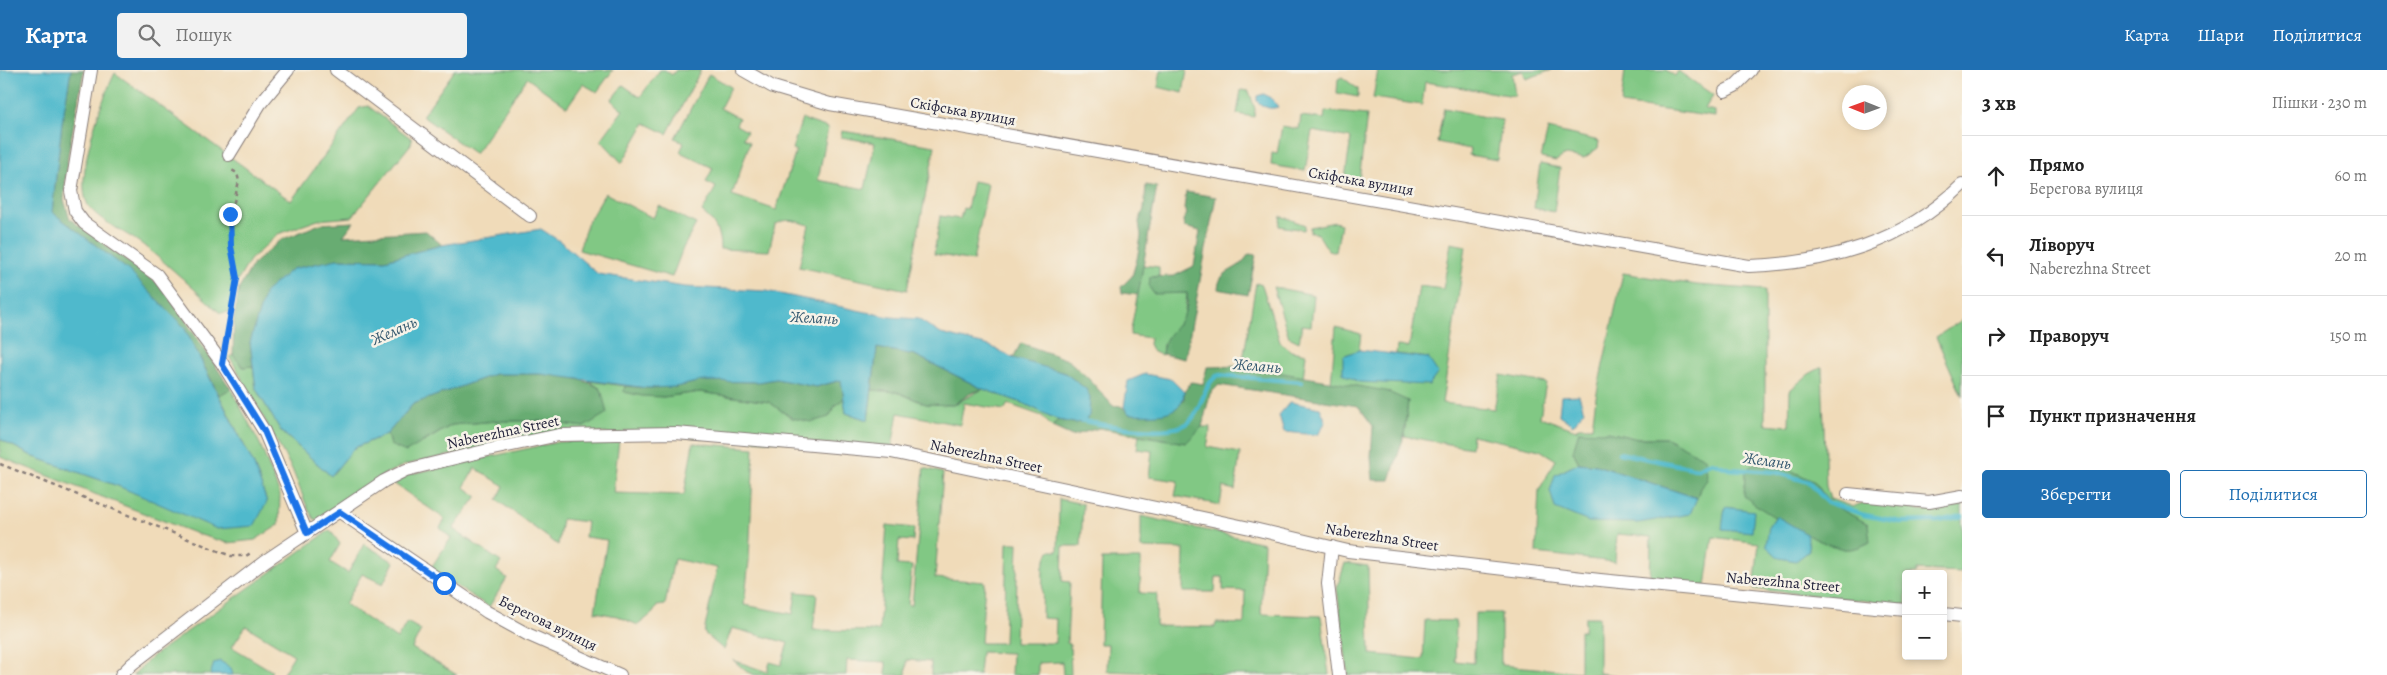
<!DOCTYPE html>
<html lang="uk">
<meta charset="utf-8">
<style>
:root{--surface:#fff;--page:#f2f2f2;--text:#222;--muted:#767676;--line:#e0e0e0;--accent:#1f6fb2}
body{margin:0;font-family:Alegreya,serif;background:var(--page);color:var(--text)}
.controls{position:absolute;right:15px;bottom:15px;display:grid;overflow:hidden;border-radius:5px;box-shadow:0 2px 8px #0003}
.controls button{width:45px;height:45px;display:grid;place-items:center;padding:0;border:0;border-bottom:1px solid var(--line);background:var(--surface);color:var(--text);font:25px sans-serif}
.compass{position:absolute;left:1842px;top:15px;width:45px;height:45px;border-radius:50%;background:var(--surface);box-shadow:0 2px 8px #0003;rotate:271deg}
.stop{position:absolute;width:15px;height:15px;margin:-11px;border:4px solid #1a73e8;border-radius:50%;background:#fff}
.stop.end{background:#1a73e8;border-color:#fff;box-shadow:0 1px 5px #0008}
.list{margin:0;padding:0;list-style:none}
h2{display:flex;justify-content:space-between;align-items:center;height:65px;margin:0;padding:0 20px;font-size:21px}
h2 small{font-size:16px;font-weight:400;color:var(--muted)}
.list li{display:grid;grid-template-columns:32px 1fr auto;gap:15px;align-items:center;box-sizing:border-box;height:80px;padding:0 20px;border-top:1px solid var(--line)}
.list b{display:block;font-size:19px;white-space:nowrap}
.list p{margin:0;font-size:16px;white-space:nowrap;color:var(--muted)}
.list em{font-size:16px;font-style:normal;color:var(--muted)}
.actions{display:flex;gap:10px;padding:15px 20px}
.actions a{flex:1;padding:11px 0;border:1px solid var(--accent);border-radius:5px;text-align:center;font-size:18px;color:var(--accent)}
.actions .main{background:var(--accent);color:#fff}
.icon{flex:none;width:28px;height:28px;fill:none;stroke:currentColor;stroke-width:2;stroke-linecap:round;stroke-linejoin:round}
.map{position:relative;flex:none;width:1962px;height:605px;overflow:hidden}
header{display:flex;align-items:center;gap:30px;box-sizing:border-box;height:70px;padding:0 25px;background:var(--accent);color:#fff}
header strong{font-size:24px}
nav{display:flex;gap:28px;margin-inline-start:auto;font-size:18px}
.search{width:350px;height:45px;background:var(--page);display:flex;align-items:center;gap:12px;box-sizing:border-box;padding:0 18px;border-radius:5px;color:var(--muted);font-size:19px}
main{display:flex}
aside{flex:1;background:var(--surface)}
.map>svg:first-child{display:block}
.green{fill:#81c884;stroke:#527560;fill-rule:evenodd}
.forest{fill:#68ac72;stroke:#456756}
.water{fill:#4fb9cc;stroke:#386e84}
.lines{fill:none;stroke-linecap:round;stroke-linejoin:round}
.stream{stroke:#4fb9cc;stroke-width:4.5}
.minor-casing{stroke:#897e7a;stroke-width:14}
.path{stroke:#897e7a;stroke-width:2.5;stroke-dasharray:4 4;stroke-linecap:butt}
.minor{stroke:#fff;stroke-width:12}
.route{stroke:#1a73e8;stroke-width:6}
.labels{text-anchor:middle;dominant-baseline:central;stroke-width:5;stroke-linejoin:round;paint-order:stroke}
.street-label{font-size:15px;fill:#22223b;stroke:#f7f3e8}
.water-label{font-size:16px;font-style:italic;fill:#32576e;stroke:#f7f3e8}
</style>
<header>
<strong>Карта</strong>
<div class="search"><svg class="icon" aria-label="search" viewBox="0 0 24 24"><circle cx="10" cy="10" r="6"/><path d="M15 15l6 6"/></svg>Пошук</div>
<nav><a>Карта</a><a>Шари</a><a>Поділитися</a></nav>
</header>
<main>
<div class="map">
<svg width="1962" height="605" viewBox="0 0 1962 605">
<rect width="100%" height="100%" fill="#f7f3e8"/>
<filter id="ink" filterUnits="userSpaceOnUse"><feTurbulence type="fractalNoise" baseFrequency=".02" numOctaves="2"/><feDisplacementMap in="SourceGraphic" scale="10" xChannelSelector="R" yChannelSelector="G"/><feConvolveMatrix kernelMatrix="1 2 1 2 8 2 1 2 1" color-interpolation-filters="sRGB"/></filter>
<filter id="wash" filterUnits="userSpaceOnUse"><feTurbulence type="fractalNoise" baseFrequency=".0096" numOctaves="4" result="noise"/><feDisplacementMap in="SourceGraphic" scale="20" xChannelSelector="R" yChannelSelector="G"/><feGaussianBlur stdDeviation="1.12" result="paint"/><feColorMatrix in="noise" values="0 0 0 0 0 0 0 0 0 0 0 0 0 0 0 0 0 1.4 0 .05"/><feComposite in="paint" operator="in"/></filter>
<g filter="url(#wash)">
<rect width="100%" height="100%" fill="#f0dbb9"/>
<g class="green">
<polygon points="455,0 613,0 597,22 583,14 567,37 527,8 475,84 422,46"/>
<polygon points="660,0 665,0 672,5 676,0 701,0 667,64 645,53 622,93 601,70 623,40 611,30 623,15 640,27"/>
<polygon points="1161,0 1187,0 1183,23 1158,17"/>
<polygon points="1378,0 1552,0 1526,9 1523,1 1512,4 1515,26 1425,12 1422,35 1373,28"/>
<polygon points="1625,0 1666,0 1675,6 1678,1 1713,25 1705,39 1715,41 1715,47 1621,34"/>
<path d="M115 3 291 131 359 38 368 36 412 69 411 74 352 147 318 150 278 164 250 190 234 217 230 242 220 243C195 220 170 196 143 175 129 164 97 150 88 135 73 110 102 28 115 3Z"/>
<path d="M709 4 731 17 720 38 739 48 736 55 747 61 743 68 750 72 732 125 776 140 796 81 792 79 802 49 828 58 818 110 865 119 875 73 841 67 842 61 935 76 907 220 799 197 809 155C796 151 786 147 775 155L769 181 720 179C720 163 715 152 702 142L716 117 706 112 713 98 680 82 684 73 675 68Z"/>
<polygon points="1342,7 1358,19 1358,27 1337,23 1338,9"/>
<polygon points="1241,20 1249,21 1255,39 1254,47 1237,44"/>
<path d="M1444 38C1464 41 1482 48 1502 50L1497 90 1469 85 1470 79 1437 72Z"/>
<polygon points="1325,41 1367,45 1359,111 1345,108 1351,68 1312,61 1305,101 1271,95 1272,83 1277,84 1282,56 1299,59 1301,46 1324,49"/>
<polygon points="1548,59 1599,71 1598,78 1584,88 1565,85 1556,91 1541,88"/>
<polygon points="1540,94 1560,98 1554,142 1534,138"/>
<polygon points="973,111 988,114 973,191 934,184 940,146 960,149 963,138 967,139"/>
<polygon points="605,123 653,148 659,136 696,154 683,178 672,207 579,180 587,154"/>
<polygon points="1281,146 1305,155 1304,160 1279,156"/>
<polygon points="1335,152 1341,154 1336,182 1328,180 1318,164 1310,162 1310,157"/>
<path d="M1451 173 1466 176 1442 333 1494 339 1501 305 1546 313 1540 347 1576 360 1578 357H1592L1596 327 1623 203 1697 215 1765 220V354L1789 356 1790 320 1809 304 1822 297 1826 416 1830 429 1853 437C1873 426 1897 437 1919 440 1933 441 1948 439 1962 435V502L1917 500V504H1906V535L1754 519 1759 473 1713 467 1706 516 1650 511 1651 467 1617 464 1615 492 1536 483 1539 420 1556 390 1540 380 1472 365 1471 378 1404 366 1408 331 1331 313 1336 257 1361 264 1359 280 1343 286 1429 288 1396 284 1397 276 1409 277 1419 216 1443 219ZM1608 362 1634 368H1667L1700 418 1697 428 1555 405 1579 393 1573 381ZM1815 412C1832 439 1842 440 1868 454L1845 479 1807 464 1809 481 1769 456 1776 446Z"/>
<polygon points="1143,195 1159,197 1159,206 1150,207 1175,223 1187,223 1184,250 1163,274 1162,285 1153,282 1149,274 1150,268 1130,265"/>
<polygon points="1256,213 1262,215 1280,272 1291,281 1306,284 1303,308 1242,296"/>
<polygon points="1273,217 1314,225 1311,256 1302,255 1299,272 1289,267"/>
<polygon points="1962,250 1962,326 1936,267"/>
<polygon points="233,285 243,297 253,296 256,319 281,361 331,406 354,378 387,364 390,375 424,372 452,355 496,351 540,351 584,357 601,319 589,311 625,316 624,322 663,327 700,322 769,332 792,348 829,347 835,336 844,328 846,343 868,350 872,320 897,322 926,334 953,335 983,319 1025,334 1058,350 1052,357 1042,346 1008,334 1004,340 964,333 960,355 898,343 892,377 558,361 405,395 385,404 320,450 314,449 308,439 292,399 230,287"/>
<polygon points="231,319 260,374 280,425 279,455 255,470 228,473 197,464 0,387 0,369 34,387 118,416 267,432 254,395 219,325"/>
<polygon points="1202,357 1211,357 1207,377 1240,383 1235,420 1223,417 1220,435 1175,426 1178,411 1149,407 1152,381 1137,379 1139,365 1186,373"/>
<polygon points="619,370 613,423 684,425 693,373 754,378 749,491 744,535 793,544 796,522 817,524 813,560 879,561 887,455 914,458 913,471 899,470 897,495 912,496 908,535 912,535 924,398 943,403 935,508 985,512 981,573 1004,573 1007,473 1018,473 1015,573 1055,573 1056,549 1042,548 1043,496 1049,481 1058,481 1059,429 1083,434 1081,476 1063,476 1062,511 1070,512 1067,573 1070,574 1071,605 1063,605 1062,592 1038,593 1038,605 1011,605 1012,583 981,582 979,605 931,605 931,592 907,590 906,605 886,605 886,592 847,590 846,605 755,605 747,602 733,590 767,602 770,592 781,595 788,573 732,558 724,580 704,563 717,498 674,489 665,535 657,536 653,543 638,555 617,546 595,542 607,470 585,467 587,452 562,449 558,475 497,430 504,416 475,398 464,417 477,426 453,459 501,492 496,500 507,508 489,537 430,499 451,468 440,458 445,449 393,413 401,406 558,372"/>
<polygon points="1141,446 1264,473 1261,544 1321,546 1329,605 1209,605 1208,602 1157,603 1107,601 1108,574 1100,574 1102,489 1141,489 1140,523 1157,524 1156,556 1215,557 1216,553 1244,554 1245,521 1223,520 1223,507 1216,507 1215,522 1183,522 1184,479 1141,478"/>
<polygon points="330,460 340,474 330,492 348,503 364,474 394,492 383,514 362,504 345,534 397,569 407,552 421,560 412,578 457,605 282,605 294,585 246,556 232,577 272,601 269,605 133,605 153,586"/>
<polygon points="1345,493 1368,496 1370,584 1423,589 1425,550 1456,551 1455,591 1474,593 1475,543 1501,543 1501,595 1580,602 1580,561 1584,561 1585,547 1599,547 1599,603 1616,605 1348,605 1337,518"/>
</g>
<g class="forest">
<polygon points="71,0 84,0 68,85 64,130 70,149 163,217 231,319 219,325 184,257 52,142 62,53"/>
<polygon points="1146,115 1157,117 1138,225 1122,223 1121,217 1132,206 1137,189 1141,166 1139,152 1144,139"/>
<path d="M1186 122 1216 127 1185 289 1162 284C1164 256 1190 258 1187 223L1154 224 1149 217 1150 207 1174 206 1194 196 1200 161 1184 157 1183 150 1187 144 1184 139Z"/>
<polygon points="354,152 343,166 426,161 442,175 385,190 337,189 250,272 253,296 243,297 233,285 234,249 239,219 253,194 281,170 320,154"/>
<path d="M1249 184 1256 185 1248 225 1218 219C1219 204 1227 203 1238 196 1242 193 1246 188 1249 184Z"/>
<path d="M1021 273 1068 290 1089 309 1113 336C1121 334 1124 338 1129 344L1184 330V322L1191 312 1203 314 1207 297 1242 296 1386 321 1408 331 1404 366 1390 410H1373L1371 387 1373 356 1358 336 1219 315 1210 324 1202 357 1186 373 1099 358 1072 366 1052 357 1058 350 1074 353 1013 288Z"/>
<polygon points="877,278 915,285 983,319 971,323 953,335 926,334 897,322 872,320"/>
<path d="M495 304C527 304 574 301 601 319L607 343 584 357 540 351H496L452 355 406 382 390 375 387 364 413 334Z"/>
<polygon points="776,309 816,317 842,310 844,328 835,336 829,347 811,352 792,348 769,332 700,322 663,327 642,326 624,322 625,316 647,318 676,317 701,311 759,312"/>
<polygon points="1579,361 1608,362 1634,368 1667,368 1706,389 1707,410 1700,418 1697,428 1596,395 1579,393 1573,381"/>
<path d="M1755 393 1784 397 1815 412 1826 429 1833 435 1868 454 1870 472C1862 476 1854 480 1844 479 1816 473 1766 444 1744 426L1745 401Z"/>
</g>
<g class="water">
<polygon points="0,0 71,0 62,53 52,142 128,200 184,257 254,395 267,432 254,456 217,459 118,416 34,387 0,369"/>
<path d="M1264 24 1272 29 1278 37C1269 40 1263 37 1257 31V26Z"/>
<polygon points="541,159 561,172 598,204 685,217 766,221 890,247 918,249 941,264 990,276 1013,288 1065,303 1086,319 1090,328 1089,346 1083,352 1074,353 1058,350 1025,334 983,319 915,285 877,278 868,350 846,343 841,310 816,317 776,309 759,312 701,311 676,317 647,318 540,304 495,304 413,334 387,364 354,378 331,406 281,361 256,319 250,272 265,222 292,199 337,189 385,190 442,175"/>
<polygon points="1359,280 1428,288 1438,303 1429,315 1359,312 1343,304 1343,286"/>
<path d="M1145 304 1171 309 1184 322C1183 349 1148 344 1129 344L1124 337 1128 311Z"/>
<polygon points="1579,325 1584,341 1573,355 1559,345 1561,326"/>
<polygon points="1290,332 1320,338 1326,351 1318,365 1284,362 1279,345"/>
<polygon points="1579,393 1596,395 1697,428 1690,444 1638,453 1589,452 1555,438 1550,421 1555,405"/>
<polygon points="1725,437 1754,441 1752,462 1722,459"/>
<polygon points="1776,446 1807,464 1809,481 1796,491 1779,488 1766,476 1769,456"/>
<polygon points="220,591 231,598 233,605 210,605 214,593"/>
</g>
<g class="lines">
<g class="stream">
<path d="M1080 350C1101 355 1177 369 1191 350 1203 336 1203 315 1218 305L1302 312"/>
<polyline points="1619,383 1697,399 1712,392 1729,399 1775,402 1809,412 1827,432 1864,445 1901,452 1939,451 1962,446"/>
</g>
</g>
</g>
<g filter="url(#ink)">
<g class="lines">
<g class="minor-casing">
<g id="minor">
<polyline points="91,0 71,121 75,141 84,153 157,205 222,293 264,361 307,463"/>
<polyline points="336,0 530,146"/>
<path d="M743 0 773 17 830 34 1749 196C1829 193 1903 173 1962 115"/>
<polyline points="1725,21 1735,16 1751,0"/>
<polyline points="229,85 260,34 288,0"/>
<polyline points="1848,424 1929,432 1962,426"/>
<polyline points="340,442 487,542 527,564 620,605"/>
<polyline points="1332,477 1328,514 1339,605"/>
<polyline points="1943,544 1962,546"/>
<polyline points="121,605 132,594 265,491 384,411 406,400 488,380 559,365 676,363 891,382 1250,458 1348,481 1600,510 1906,540"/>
</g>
</g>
<g class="path">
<polyline points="226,275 237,208 231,176 231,144 239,111 237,103 230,99"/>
<polyline points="0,394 231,486 246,486 252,482"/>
</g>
<use href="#minor" class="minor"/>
</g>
</g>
<g class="lines" filter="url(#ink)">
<polyline class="route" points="230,144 231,176 237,208 222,294 264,361 307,463 340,442 444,513"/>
</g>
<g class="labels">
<g class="street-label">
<text transform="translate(963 41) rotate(10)">Скіфська вулиця</text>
<text transform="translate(1361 111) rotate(10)">Скіфська вулиця</text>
<text transform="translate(503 362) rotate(-12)">Naberezhna Street</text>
<text transform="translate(986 386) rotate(12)">Naberezhna Street</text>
<text transform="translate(1382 467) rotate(9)">Naberezhna Street</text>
<text transform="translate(1783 512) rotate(5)">Naberezhna Street</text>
<text transform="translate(548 553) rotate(26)">Берегова вулиця</text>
</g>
<g class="water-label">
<text transform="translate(814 248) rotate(3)">Желань</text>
<text transform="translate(394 261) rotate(-24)">Желань</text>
<text transform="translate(1257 296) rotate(5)">Желань</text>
<text transform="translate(1767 391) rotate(8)">Желань</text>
</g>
</g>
</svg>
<div class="controls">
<button>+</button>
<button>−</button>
</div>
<svg class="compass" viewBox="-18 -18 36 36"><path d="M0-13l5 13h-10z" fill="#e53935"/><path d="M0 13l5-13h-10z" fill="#767676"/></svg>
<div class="stop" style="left:444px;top:513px"></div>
<div class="stop end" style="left:230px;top:144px"></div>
</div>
<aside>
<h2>3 хв<small>Пішки · 230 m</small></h2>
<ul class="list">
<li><svg class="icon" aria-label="ahead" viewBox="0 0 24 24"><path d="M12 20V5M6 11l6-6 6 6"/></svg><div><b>Прямо</b><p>Берегова вулиця</p></div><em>60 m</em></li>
<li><svg class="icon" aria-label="left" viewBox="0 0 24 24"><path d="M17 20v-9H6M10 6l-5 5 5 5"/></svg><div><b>Ліворуч</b><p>Naberezhna Street</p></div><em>20 m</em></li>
<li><svg class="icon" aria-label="right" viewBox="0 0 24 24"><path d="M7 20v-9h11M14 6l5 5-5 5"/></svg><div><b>Праворуч</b></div><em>150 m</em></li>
<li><svg class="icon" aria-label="arrive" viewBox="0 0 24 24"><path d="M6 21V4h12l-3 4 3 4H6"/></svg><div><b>Пункт призначення</b></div></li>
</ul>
<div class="actions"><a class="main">Зберегти</a><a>Поділитися</a></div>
</aside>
</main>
